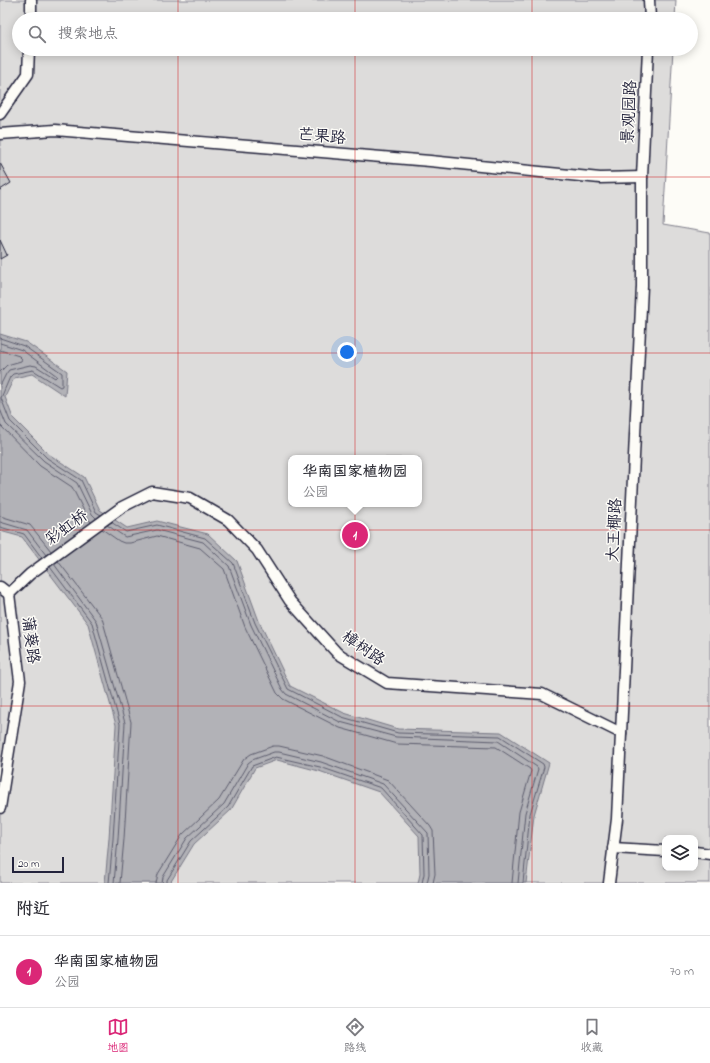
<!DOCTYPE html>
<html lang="zh">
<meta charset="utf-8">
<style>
:root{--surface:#fff;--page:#f7f7f7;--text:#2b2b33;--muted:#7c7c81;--line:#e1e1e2;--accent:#db2777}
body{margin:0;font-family:"Indie Flower","LXGW WenKai TC",sans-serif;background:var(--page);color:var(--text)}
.controls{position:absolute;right:12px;bottom:12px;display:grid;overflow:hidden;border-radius:8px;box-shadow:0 2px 10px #0003}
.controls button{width:36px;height:36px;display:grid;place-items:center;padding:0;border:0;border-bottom:1px solid var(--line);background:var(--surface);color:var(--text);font:20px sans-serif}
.scale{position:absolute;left:12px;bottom:10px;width:52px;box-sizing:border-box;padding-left:4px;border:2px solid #22223b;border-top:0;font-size:11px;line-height:14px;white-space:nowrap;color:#22223b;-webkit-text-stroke:3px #fdfcf7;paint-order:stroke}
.you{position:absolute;left:347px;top:352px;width:14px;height:14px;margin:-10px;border:3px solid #fff;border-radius:50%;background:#1a73e8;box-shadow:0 0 0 6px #1a73e833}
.badge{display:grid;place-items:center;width:26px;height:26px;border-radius:50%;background:var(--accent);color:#fff;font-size:13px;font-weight:700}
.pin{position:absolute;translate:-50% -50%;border:2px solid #fff;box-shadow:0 1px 4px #0006}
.popup{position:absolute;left:288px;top:455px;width:134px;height:52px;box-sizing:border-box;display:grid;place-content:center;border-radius:8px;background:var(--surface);filter:drop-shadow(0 1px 3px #0005);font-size:13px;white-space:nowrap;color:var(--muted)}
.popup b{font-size:15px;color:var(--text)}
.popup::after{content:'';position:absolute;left:50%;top:100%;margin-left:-8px;border:8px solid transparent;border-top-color:var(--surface)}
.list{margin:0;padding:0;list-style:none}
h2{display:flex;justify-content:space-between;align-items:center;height:52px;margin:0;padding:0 16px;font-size:17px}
h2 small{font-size:13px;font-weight:400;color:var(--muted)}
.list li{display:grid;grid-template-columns:26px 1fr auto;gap:12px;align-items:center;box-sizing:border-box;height:72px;padding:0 16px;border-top:1px solid var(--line)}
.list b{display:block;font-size:15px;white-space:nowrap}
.list p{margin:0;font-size:13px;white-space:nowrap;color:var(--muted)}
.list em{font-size:13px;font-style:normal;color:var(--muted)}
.icon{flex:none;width:22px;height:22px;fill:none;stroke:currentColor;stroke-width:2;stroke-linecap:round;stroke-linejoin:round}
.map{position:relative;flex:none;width:710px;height:883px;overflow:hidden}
.search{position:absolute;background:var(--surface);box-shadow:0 2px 10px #0003;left:12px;right:12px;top:12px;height:44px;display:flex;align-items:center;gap:10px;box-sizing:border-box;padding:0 14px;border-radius:22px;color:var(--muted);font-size:15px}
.sheet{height:124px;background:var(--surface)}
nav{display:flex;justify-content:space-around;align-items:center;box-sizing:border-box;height:56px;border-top:1px solid var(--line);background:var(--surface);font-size:11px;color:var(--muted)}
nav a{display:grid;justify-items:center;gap:2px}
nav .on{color:var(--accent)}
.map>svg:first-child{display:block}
.green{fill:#dddcdb;stroke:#807f8b;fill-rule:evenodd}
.water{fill:#b2b2b7;stroke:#787885}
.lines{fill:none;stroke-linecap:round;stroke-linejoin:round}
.shore{stroke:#5c5c6d;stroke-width:1}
.building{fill:#c6c6c8;stroke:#22223b}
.service-casing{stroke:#22223b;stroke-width:13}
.service{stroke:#fdfcf7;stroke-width:10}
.grid{fill:none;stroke:#d62828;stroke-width:1;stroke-opacity:0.55}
.labels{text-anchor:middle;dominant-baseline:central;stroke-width:3;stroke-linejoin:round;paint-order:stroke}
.street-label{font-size:16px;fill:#22223b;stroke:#fdfcf7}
</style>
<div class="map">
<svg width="710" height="883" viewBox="0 0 710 883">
<rect width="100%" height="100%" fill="#fdfcf7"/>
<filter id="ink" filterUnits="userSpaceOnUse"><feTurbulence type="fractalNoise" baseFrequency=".025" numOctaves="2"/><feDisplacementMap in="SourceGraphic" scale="8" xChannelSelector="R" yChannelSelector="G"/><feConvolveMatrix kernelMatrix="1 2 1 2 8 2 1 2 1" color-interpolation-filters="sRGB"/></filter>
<g filter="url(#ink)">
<path class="green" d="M0 0H676L675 19H19V49H673L663 225 710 233V883H0ZM291 458H419V504H291ZM665 838H695V868H665Z"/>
<polygon class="water" points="0,334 26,342 67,371 65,396 32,374 14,378 5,397 13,418 50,455 84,477 100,510 127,528 157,521 208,534 237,561 259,621 290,686 344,713 398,729 501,732 549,763 534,815 526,883 418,883 420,874 419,836 379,792 319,771 277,760 255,768 231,810 194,844 170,883 105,883 109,838 116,725 88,624 22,537 0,531"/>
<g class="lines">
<g class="shore">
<polyline points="0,338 24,346 62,373 62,386 60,387 33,370 13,374 10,377 1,398 10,421 47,458 81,480 96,512 101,515"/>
<polyline points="0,343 22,350 57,376 55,378 36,366 30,365 9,370 6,374 0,386"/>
<polyline points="0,350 19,356 22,359 21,361 7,365 0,372"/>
<polyline points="0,409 6,424 44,461 77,483 92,514 96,518"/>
<polyline points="0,425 40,466 72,487 87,517 91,522"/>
<polyline points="0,516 30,525 51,551"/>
<polyline points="0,522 27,530 46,555"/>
<polyline points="111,522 126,532 157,525 205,538 233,563 255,623 288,689 342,717 398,733 500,736 543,764 544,767 530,814 523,883"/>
<polyline points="107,525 125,537 157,530 203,542 229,566 251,625 282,689 286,694 340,722 396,737 498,741 537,767 538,769 525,813 518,883"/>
<polyline points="0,527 24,534 42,558"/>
<polyline points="102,529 119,541 124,543 130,543 157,536 200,548 224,569 245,627 277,693 283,699 340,728 397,744 496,747 530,769 531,771 519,812 512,883"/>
<polyline points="58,561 102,618 131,722 124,839 120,883"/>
<polyline points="54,564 96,621 125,723 118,839 114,883"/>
<polyline points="50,567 92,623 120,724 113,839 109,883"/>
<polyline points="156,883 158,874 182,835 219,800 244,759 251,754 273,746 279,746 323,756 388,780 430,826 433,831 435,874 433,883"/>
<polyline points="162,883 163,877 187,838 224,804 248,763 252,760 274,752 279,752 321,762 383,784 428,833 429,874 427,883"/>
<polyline points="167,883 167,880 191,841 228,807 252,766 276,757 320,767 381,788 423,835 424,874 422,883"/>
</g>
</g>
<g class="building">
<polygon points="0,163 11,183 0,190"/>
<polygon points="0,240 7,255 0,259"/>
</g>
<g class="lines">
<g class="service-casing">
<g id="service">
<polyline points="649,0 650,19"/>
<polyline points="31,19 31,0"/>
<polyline points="0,114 28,74 29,49"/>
<polyline points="0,134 55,130 430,161 600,178 642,177"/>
<polyline points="0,587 9,594"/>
<polyline points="9,594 30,574 122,507 152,492 190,498 228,520 257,550 290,601 337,653 387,683 542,694 621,733"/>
<polyline points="0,808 20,681 9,594"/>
<polyline points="613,848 665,851"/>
<polyline points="695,852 710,854"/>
<polyline points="609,883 617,819 642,286 642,177 648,49"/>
</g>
</g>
<use href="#service" class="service"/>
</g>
</g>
<path class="grid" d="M178 0V19M355 0V19M532 0V19M178 49V883M355 49V883M532 49V883M0 177H710M0 353H710M0 530H710M0 706H710"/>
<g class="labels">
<g class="street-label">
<text transform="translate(630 112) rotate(-87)">景观园路</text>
<text transform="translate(322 137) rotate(5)">芒果路</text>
<text transform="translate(67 528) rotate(-36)">彩虹桥</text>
<text transform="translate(615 530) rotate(-87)">大王椰路</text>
<text transform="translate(30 640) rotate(83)">蒲葵路</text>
<text transform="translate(363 649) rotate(35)">樟树路</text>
</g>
</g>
</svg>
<div class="controls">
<button><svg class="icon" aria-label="layers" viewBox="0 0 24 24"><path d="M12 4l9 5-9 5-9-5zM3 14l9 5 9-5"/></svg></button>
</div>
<div class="scale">20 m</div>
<div class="you"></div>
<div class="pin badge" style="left:355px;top:535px">1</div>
<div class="popup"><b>华南国家植物园</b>公园</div>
<div class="search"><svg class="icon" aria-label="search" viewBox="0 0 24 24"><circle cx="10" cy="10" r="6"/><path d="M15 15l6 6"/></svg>搜索地点</div>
</div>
<section class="sheet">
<h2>附近<small></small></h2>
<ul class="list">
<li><span class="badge">1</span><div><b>华南国家植物园</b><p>公园</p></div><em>70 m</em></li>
</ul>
</section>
<nav>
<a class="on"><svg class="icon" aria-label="map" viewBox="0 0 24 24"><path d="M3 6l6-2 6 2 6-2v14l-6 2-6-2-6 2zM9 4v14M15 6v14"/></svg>地图</a>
<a><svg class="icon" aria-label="directions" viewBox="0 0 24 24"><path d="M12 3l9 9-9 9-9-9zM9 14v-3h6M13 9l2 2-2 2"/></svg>路线</a>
<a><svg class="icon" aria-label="saved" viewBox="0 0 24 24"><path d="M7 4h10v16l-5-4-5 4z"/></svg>收藏</a>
</nav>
